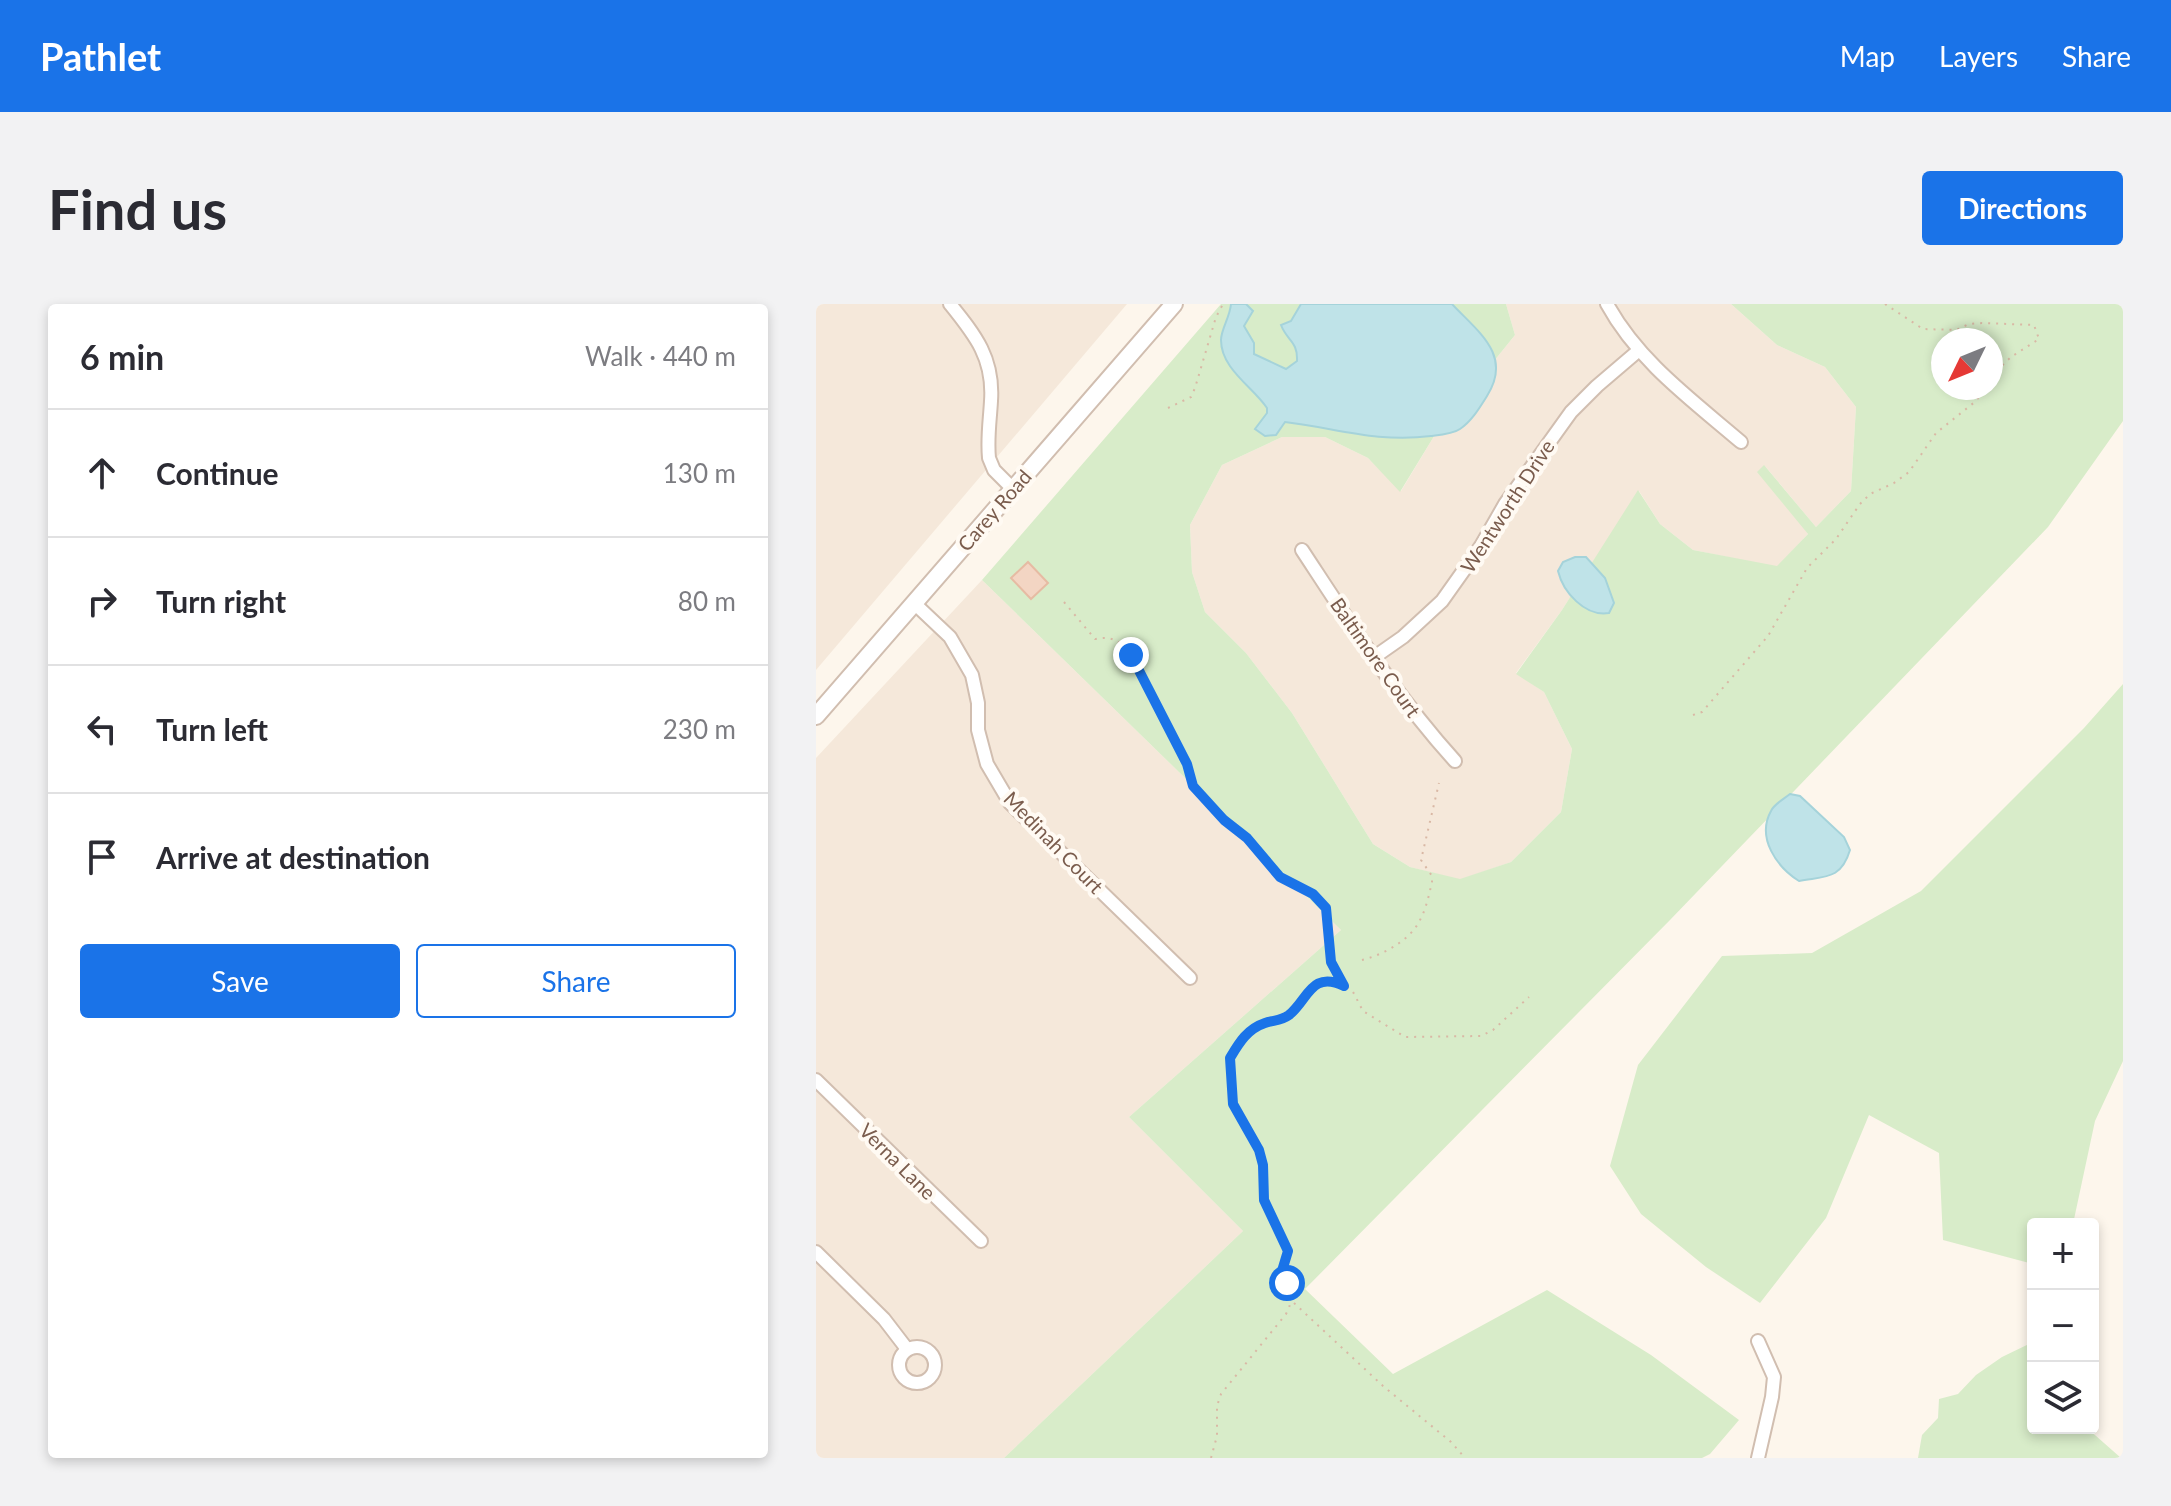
<!DOCTYPE html>
<meta charset="utf-8">
<style>
:root{--surface:#fff;--page:#f2f2f3;--text:#2b2b33;--muted:#7c7c81;--line:#e1e1e2;--accent:#1a73e8}
body{margin:0;font-family:Lato,sans-serif;background:var(--page);color:var(--text)}
.controls{position:absolute;right:24px;bottom:24px;display:grid;overflow:hidden;border-radius:8px;box-shadow:0 4px 12px #0003}
.controls button{width:72px;height:72px;display:grid;place-items:center;padding:0;border:0;border-bottom:2px solid var(--line);background:var(--surface);color:var(--text);font:40px sans-serif}
.compass{position:absolute;left:1115px;top:24px;width:72px;height:72px;border-radius:50%;background:var(--surface);box-shadow:0 4px 12px #0003;rotate:227deg}
.stop{position:absolute;width:24px;height:24px;margin:-18px;border:6px solid #1a73e8;border-radius:50%;background:#fff}
.stop.end{background:#1a73e8;border-color:#fff;box-shadow:0 2px 8px #0008}
.list{margin:0;padding:0;list-style:none}
h2{display:flex;justify-content:space-between;align-items:center;height:104px;margin:0;padding:0 32px;font-size:34px}
h2 small{font-size:26px;font-weight:400;color:var(--muted)}
.list li{display:grid;grid-template-columns:52px 1fr auto;gap:24px;align-items:center;box-sizing:border-box;height:128px;padding:0 32px;border-top:2px solid var(--line)}
.list b{display:block;font-size:30px;white-space:nowrap}
.list em{font-size:26px;font-style:normal;color:var(--muted)}
.actions{display:flex;gap:16px;padding:24px 32px}
.actions a{flex:1;padding:18px 0;border:2px solid var(--accent);border-radius:8px;text-align:center;font-size:28px;color:var(--accent)}
.actions .main{background:var(--accent);color:#fff}
.icon{flex:none;width:44px;height:44px;fill:none;stroke:currentColor;stroke-width:2;stroke-linecap:round;stroke-linejoin:round}
.map{position:relative;flex:none;width:1307px;height:1154px;overflow:hidden;border-radius:8px}
header{display:flex;align-items:center;gap:48px;box-sizing:border-box;height:112px;padding:0 40px;background:var(--accent);color:#fff}
header strong{font-size:38px}
nav{display:flex;gap:44px;margin-inline-start:auto;font-size:28px}
.intro{display:flex;align-items:center;justify-content:space-between;box-sizing:border-box;height:192px;padding:0 48px}
h1{margin:0;font-size:56px}
.button{padding:20px 36px;border-radius:8px;background:var(--accent);color:#fff;font-size:28px;font-weight:700}
main{display:flex;gap:48px;padding:0 48px}
aside{flex:1;background:var(--surface);border-radius:8px;box-shadow:0 4px 12px #0003}
.map>svg:first-child{display:block}
.residential{fill:#f5e8da}
.green{fill:#d8ecc9;fill-rule:evenodd}
.water{fill:#bfe3e8;stroke:#a5d3da;stroke-width:2}
.building{fill:#f3d5c3;stroke:#e6bba3;stroke-width:2}
.lines{fill:none;stroke-linecap:round;stroke-linejoin:round}
.minor-casing{stroke:#d1beb0;stroke-width:16}
.tertiary-casing{stroke:#d1beb0;stroke-width:20}
.path{stroke:#d9b8a5;stroke-width:2;stroke-dasharray:2 6;stroke-linecap:butt}
.minor{stroke:#fff;stroke-width:12}
.tertiary{stroke:#fff;stroke-width:16}
.route{stroke:#1a73e8;stroke-width:10}
.labels{text-anchor:middle;dominant-baseline:central;stroke-width:8;stroke-linejoin:round;paint-order:stroke}
.street-label{font-size:20px;fill:#7a5c4d;stroke:#fffaf3}
</style>
<header>
<strong>Pathlet</strong>
<nav><a>Map</a><a>Layers</a><a>Share</a></nav>
</header>
<div class="intro"><h1>Find us</h1><a class="button">Directions</a></div>
<main>
<aside>
<h2>6 min<small>Walk · 440 m</small></h2>
<ul class="list">
<li><svg class="icon" aria-label="ahead" viewBox="0 0 24 24"><path d="M12 20V5M6 11l6-6 6 6"/></svg><div><b>Continue</b></div><em>130 m</em></li>
<li><svg class="icon" aria-label="right" viewBox="0 0 24 24"><path d="M7 20v-9h11M14 6l5 5-5 5"/></svg><div><b>Turn right</b></div><em>80 m</em></li>
<li><svg class="icon" aria-label="left" viewBox="0 0 24 24"><path d="M17 20v-9H6M10 6l-5 5 5 5"/></svg><div><b>Turn left</b></div><em>230 m</em></li>
<li><svg class="icon" aria-label="arrive" viewBox="0 0 24 24"><path d="M6 21V4h12l-3 4 3 4H6"/></svg><div><b>Arrive at destination</b></div></li>
</ul>
<div class="actions"><a class="main">Save</a><a>Share</a></div>
</aside>
<div class="map">
<svg width="1307" height="1154" viewBox="0 0 1307 1154">
<rect width="100%" height="100%" fill="#fdf6ec"/>
<g class="residential">
<polygon points="0,0 311,0 0,366"/>
<polygon points="690,0 915,0 961,41 1009,63 1040,103 1035,187 1000,223 949,162 992,230 961,263 877,246 844,220 823,187 746,306 700,369 728,388 756,445 745,508 695,558 644,576 594,563 557,540 476,409 430,349 389,308 376,268 374,221 406,161 466,133 509,133 552,154 585,187 620,129 699,31"/>
<polygon points="166,276 525,626 313,813 427,927 188,1154 0,1154 0,454"/>
</g>
<g class="green">
<path d="M405 0H690L699 31 620 129 584 188 552 154 509 133H466L406 161 374 221 376 268 389 308 430 349 476 409 557 540 594 563 644 575 695 558 745 508 756 445 728 388 700 370 746 306 822 186 844 220 877 246 961 262 992 230 941 168 948 161 1000 223 1035 187 1040 103 1009 63 961 41 915 0H1307V117L1232 223 854 616 489 985 577 1070 731 986 835 1051 923 1116 894 1150 886 1154H188L427 927 313 813 525 626 166 276ZM1127 36H1175V84H1127Z"/>
<polygon points="1307,380 1307,757 1279,817 1257,920 1217,920 1217,960 1127,936 1123,849 1053,811 1010,914 944,999 890,963 825,910 794,862 822,761 906,652 996,649 1105,587 1268,424"/>
<polygon points="1217,1038 1217,1124 1271,1124 1305,1154 1102,1154 1106,1131 1122,1114 1123,1095 1142,1090 1160,1071 1186,1053"/>
</g>
<g class="water">
<path d="M415 0H430L437 7 428 22 438 39V50L470 65 481 57C482 37 471 37 465 21L475 17 485 0H636C662 28 697 51 671 92 664 103 656 117 644 125 637 130 624 131 615 132 561 139 520 124 469 118L460 131 449 132 439 125 451 109V104C437 83 405 65 405 36 405 25 414 13 415 0Z"/>
<path d="M759 253H770L789 274 798 299 793 309C769 313 747 288 742 267L747 258Z"/>
<path d="M974 490 984 492 1028 533 1034 546C1025 576 1009 572 983 577 961 563 940 534 955 507 958 500 968 495 974 490Z"/>
</g>
<polygon class="building" points="212,258 232,279 215,295 195,274"/>
<g class="lines">
<g class="minor-casing">
<g id="minor">
<path d="M134 0C159 31 178 54 175 97 174 116 171 134 173 154L178 166 197 185"/>
<path d="M791 0C822 57 876 96 925 138"/>
<path d="M486 246C534 319 580 392 639 457"/>
<polyline points="98,299 134,333 156,371 162,399 162,426 171,460 194,499 374,674"/>
<polyline points="557,354 587,333 626,297 665,242 689,200 755,108 781,82 822,47"/>
<polyline points="0,776 165,937"/>
<polyline points="0,948 68,1015 91,1045"/>
<polyline points="942,1037 958,1073 956,1093 942,1154"/>
<circle cx="101" cy="1061" r="18"/>
</g>
</g>
<g class="tertiary-casing">
<polyline id="tertiary" points="0,412 358,0"/>
</g>
<g class="path">
<polyline points="1069,0 1107,25 1140,26 1153,20 1166,19 1218,21 1223,35 1195,53 1175,72"/>
<polyline points="352,104 375,93 379,84 400,13 407,0"/>
<path d="M248 298 279 335C297 332 303 336 315 351L371 460 377 482 408 516 431 534 464 573 497 590 510 604 515 658 527 681"/>
<polyline points="877,411 886,408 952,332 991,264 1020,235 1044,200 1054,190 1078,179 1093,168 1120,129 1160,97 1169,84"/>
<path d="M546 656C566 651 594 637 604 616 610 605 613 591 616 578V572L605 556 623 479"/>
<polyline points="478,999 567,1082 635,1138 649,1154"/>
<path d="M395 1154 401 1132V1102L405 1090 470 1010C477 996 478 987 467 974L472 947 448 896 447 861 443 846 417 800 414 754 425 736 434 726 450 718 463 717 474 710 493 686 502 679 512 677 524 679 536 686 547 707 589 733 665 732 677 726 713 693"/>
</g>
<use href="#minor" class="minor"/>
<use href="#tertiary" class="tertiary"/>
</g>
<g class="lines">
<path class="route" d="M315 351 371 460 377 482 408 516 431 534 464 573 497 590 510 604 515 658 528 682C495 666 492 696 473 711 465 717 458 716 449 719 431 725 423 739 414 754L417 800 443 846 447 861 448 896 472 947 466 967 467 974 471 979"/>
</g>
<g class="labels">
<g class="street-label">
<text transform="translate(691 202) rotate(-57)">Wentworth Drive</text>
<text transform="translate(178 206) rotate(-49)">Carey Road</text>
<text transform="translate(560 353) rotate(55)">Baltimore Court</text>
<text transform="translate(238 538) rotate(46)">Medinah Court</text>
<text transform="translate(82 857) rotate(45)">Verna Lane</text>
</g>
</g>
</svg>
<div class="controls">
<button>+</button>
<button>−</button>
<button><svg class="icon" aria-label="layers" viewBox="0 0 24 24"><path d="M12 4l9 5-9 5-9-5zM3 14l9 5 9-5"/></svg></button>
</div>
<svg class="compass" viewBox="-18 -18 36 36"><path d="M0-13l5 13h-10z" fill="#e53935"/><path d="M0 13l5-13h-10z" fill="#7c7c81"/></svg>
<div class="stop" style="left:471px;top:979px"></div>
<div class="stop end" style="left:315px;top:351px"></div>
</div>
</main>
